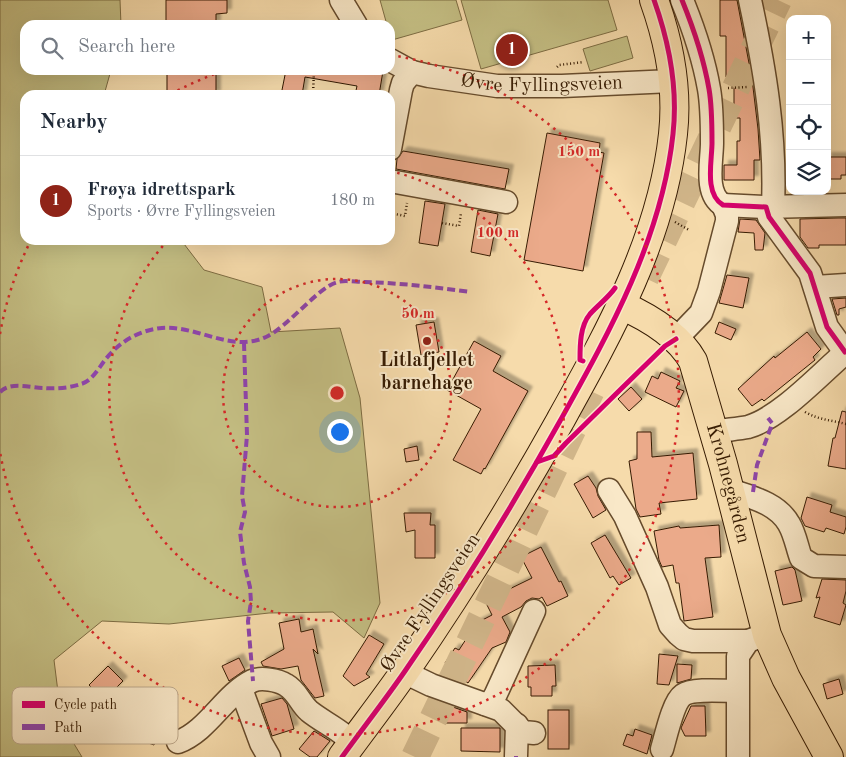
<!DOCTYPE html>
<meta charset="utf-8">
<style>
:root{--surface:#fff;--page:#f6f6f7;--text:#1f2937;--muted:#747a83;--line:#e0e1e3;--accent:#8f2418}
body{margin:0;font-family:"Old Standard TT",serif;background:var(--page);color:var(--text)}
.controls{position:absolute;right:15px;top:15px;display:grid;overflow:hidden;border-radius:10px;box-shadow:0 5px 20px #0002}
.controls button{width:45px;height:45px;display:grid;place-items:center;padding:0;border:0;border-bottom:1px solid var(--line);background:var(--surface);color:var(--text);font:25px sans-serif}
.you{position:absolute;left:339px;top:431px;width:18px;height:18px;margin:-12px;border:4px solid #fff;border-radius:50%;background:#1a73e8;box-shadow:0 0 0 8px #1a73e833}
.badge{display:grid;place-items:center;width:32px;height:32px;border-radius:50%;background:var(--accent);color:#fff;font-size:16px;font-weight:700}
.pin{position:absolute;translate:-50% -50%;border:2px solid #fff;box-shadow:0 1px 5px #0006}
.list{margin:0;padding:0;list-style:none}
h2{display:flex;justify-content:space-between;align-items:center;height:65px;margin:0;padding:0 20px;font-size:21px}
h2 small{font-size:16px;font-weight:400;color:var(--muted)}
.list li{display:grid;grid-template-columns:32px 1fr auto;gap:15px;align-items:center;box-sizing:border-box;height:90px;padding:0 20px;border-top:1px solid var(--line)}
.list b{display:block;font-size:19px;white-space:nowrap}
.list p{margin:0;font-size:16px;white-space:nowrap;color:var(--muted)}
.list em{font-size:16px;font-style:normal;color:var(--muted)}
.icon{flex:none;width:28px;height:28px;fill:none;stroke:currentColor;stroke-width:2;stroke-linecap:round;stroke-linejoin:round}
.map{position:relative;flex:none;width:846px;height:757px;overflow:hidden}
.search{position:absolute;background:var(--surface);box-shadow:0 5px 20px #0002;left:20px;top:20px;width:375px;height:55px;display:flex;align-items:center;gap:12px;box-sizing:border-box;padding:0 18px;border-radius:15px;color:var(--muted);font-size:19px}
.panel{position:absolute;background:var(--surface);box-shadow:0 5px 20px #0002;left:20px;top:90px;width:375px;height:155px;border-radius:15px}
.map>svg:first-child{display:block}
.green{fill:#c4be83;stroke:#7d6c42}
.building{fill:#ebaa8a;stroke:#361b02;filter:url(#shadow)}
.lines{fill:none;stroke-linecap:round;stroke-linejoin:round}
.major-tunnel{stroke:#d0b589;stroke-width:28;stroke-dasharray:28 14;stroke-linecap:butt}
.minor-casing{stroke:#664b2c;stroke-width:25}
.major-casing{stroke:#361b02;stroke-width:30}
.path{stroke:#361b02;stroke-width:2.5;stroke-dasharray:1 2.5;stroke-linecap:butt}
.minor{stroke:#f9e8c8;stroke-width:22}
.major{stroke:#f6dbab;stroke-width:28}
.quiet{stroke:#8e44ad;stroke-width:4;stroke-dasharray:8 4;stroke-linecap:butt}
.cycleway-casing{stroke:#f9e8c8;stroke-width:8}
.cycleway{stroke:#d6006c;stroke-width:5}
.ring{fill:none;stroke:#d62828;stroke-width:2.5;stroke-dasharray:2.5 5}
.poi-dot{fill:#8f2418;stroke:#f9e8c8;stroke-width:2}
.labels{text-anchor:middle;dominant-baseline:central;stroke-width:4;stroke-linejoin:round;paint-order:stroke}
.street-label{font-size:20px;fill:#361b02;stroke:#f9e8c8}
.poi-label{font-size:20px;font-weight:bold;fill:#361b02;stroke:#f9e8c8}
.key{fill:#f9e8c8;stroke:#beaa8d;stroke-width:1}
.key-label{font-size:14px;fill:#361b02}
.centre{fill:#d62828;stroke:#f9e8c8;stroke-width:2.5}
.ring-label{font-size:15px;text-anchor:middle;font-weight:bold;fill:#d62828;stroke:#f9e8c8;stroke-width:4;stroke-linejoin:round;paint-order:stroke}
</style>
<div class="map">
<svg width="846" height="757" viewBox="0 0 846 757">
<defs>
<filter id="shadow"><feDropShadow dx="4.5" dy="-4.5" stdDeviation="1" flood-color="#0004"/></filter>
</defs>
<rect width="100%" height="100%" fill="#f6dbab"/>
<filter id="stains"><feTurbulence type="fractalNoise" baseFrequency=".004" numOctaves="4"/><feColorMatrix values="0 0 0 0 .2 0 0 0 0 .09 0 0 0 0 .02 0 0 0 .5 -.17"/></filter>
<radialGradient id="worn" r=".72"><stop offset=".6" stop-color="#630" stop-opacity="0"/><stop offset="1" stop-color="#630" stop-opacity=".3"/></radialGradient>
<g class="green">
<polygon points="0,0 120,0 121,25 25,25 25,70 111,70 104,95 25,95 25,240 181,240 204,270 262,287 271,332 340,328 360,398 380,603 364,638 333,612 269,613 169,624 102,621 54,660 62,724 82,757 0,757"/>
<polygon points="380,0 456,0 462,20 392,40 390,25 387,25"/>
<polygon points="461,0 608,0 617,30 481,69"/>
<polygon points="627,36 633,58 590,71 583,49"/>
</g>
<g class="building">
<polygon points="166,0 227,0 227,13 216,14 216,25 166,25"/>
<polygon points="720,0 737,0 752,79 758,129 760,160 754,160 754,180 724,180 724,165 737,165 737,141 740,141 740,118 734,118 734,77 726,77 726,36 720,36"/>
<rect x="167" y="70" width="49" height="25"/>
<polygon points="286,70 382,70 383,71 379,95 355,95 357,86 305,77 302,95 281,95"/>
<polygon points="547,133 600,143 599,152 604,153 583,271 524,260"/>
<polygon points="403,151 509,169 505,189 396,169 397,159"/>
<polygon points="827,157 846,157 846,175 841,175 841,179 827,179"/>
<polygon points="425,201 445,204 438,246 419,243"/>
<polygon points="478,210 498,214 490,256 471,252"/>
<polygon points="838,218 846,218 846,245 819,245 819,248 808,248 800,237 800,219"/>
<polygon points="740,219 756,220 765,233 763,250 755,250 754,233 738,232"/>
<polygon points="727,275 749,278 743,308 719,303"/>
<polygon points="846,298 846,307 839,309 839,315 837,315 832,299"/>
<polygon points="434,322 439,352 421,355 416,325"/>
<polygon points="719,322 736,329 731,340 715,333"/>
<polygon points="807,332 821,349 813,357 815,360 764,401 762,399 752,406 738,389 774,356 775,358"/>
<polygon points="474,341 501,356 493,371 528,391 485,469 484,468 481,474 453,460 481,409 447,390"/>
<polygon points="661,372 680,381 676,388 684,391 676,407 645,392 652,376 658,379"/>
<polygon points="631,387 642,399 629,411 618,399"/>
<polygon points="842,411 846,412 846,469 828,466 833,438 835,438"/>
<polygon points="637,432 651,432 652,457 693,453 697,499 659,503 661,514 640,517 636,509 629,461 637,459"/>
<polygon points="417,446 419,460 406,462 404,449"/>
<polygon points="588,476 596,488 598,496 606,510 593,518 574,484"/>
<polygon points="807,497 832,505 830,512 846,517 846,527 844,534 826,528 824,532 805,526 801,518"/>
<polygon points="404,513 431,513 430,525 435,525 435,558 415,558 415,530 406,532"/>
<polygon points="719,525 721,557 705,558 713,617 684,621 679,583 676,583 673,565 662,567 659,560 654,531 679,526 680,528"/>
<polygon points="605,535 631,578 619,585 613,576 610,578 591,543"/>
<polygon points="541,547 559,582 561,581 568,596 547,606 542,597 539,599 532,598 526,601 521,607 502,617 510,632 506,642 492,648 468,683 447,668 449,665 445,663 455,648 459,650 470,633 467,628 492,615 485,601 532,578 521,557"/>
<polygon points="792,567 795,570 802,601 783,605 775,571"/>
<polygon points="822,579 846,580 846,591 843,603 846,605 840,625 814,617 820,597 816,598"/>
<polygon points="299,619 301,632 313,629 318,654 313,649 324,696 315,698 301,680 298,666 281,669 263,666 261,662 284,649 279,623"/>
<polygon points="369,635 384,644 366,674 370,677 354,686 343,676"/>
<polygon points="659,654 678,656 669,685 657,684"/>
<polygon points="239,658 245,670 229,681 222,666"/>
<polygon points="677,664 692,665 691,679 677,683"/>
<polygon points="555,665 556,686 552,686 552,696 531,696 531,687 528,687 528,666"/>
<polygon points="108,666 123,681 104,700 89,685"/>
<polygon points="839,679 843,694 827,699 823,684"/>
<polygon points="282,698 287,704 294,729 272,736 261,704"/>
<polygon points="444,706 450,706 467,712 467,723 444,723"/>
<polygon points="691,706 705,706 706,736 685,736 681,728"/>
<polygon points="143,709 164,715 154,745 134,738 136,731 113,722 116,713 140,720"/>
<rect x="548" y="710" width="21" height="39"/>
<polygon points="461,728 500,728 500,752 461,751"/>
<polygon points="635,729 652,735 647,754 623,745 627,734 633,736"/>
<polygon points="314,731 330,741 317,757 310,757 299,749"/>
</g>
<g class="lines">
<g class="major-tunnel">
<polyline points="645,278 778,0"/>
<polyline points="415,757 595,382"/>
</g>
<g class="minor-casing">
<g id="minor">
<polyline points="341,0 356,25"/>
<path d="M682 0C693 27 704 60 709 89 712 106 712 126 712 143 712 161 704 194 723 205"/>
<path d="M750 0C765 70 776 135 773 207"/>
<path id="s1" d="M390 60 412 72 429 76 497 86H562L672 81"/>
<polyline points="390,149 401,90 403,83 412,72"/>
<polyline points="390,181 506,202"/>
<polyline points="723,205 766,207 769,217 810,273 827,327 845,352"/>
<polyline points="766,207 846,205"/>
<polyline points="815,287 846,285"/>
<polyline points="676,339 701,313 709,291 727,221 727,215 723,205"/>
<path d="M713 432C724 430 737 429 748 427 780 418 820 374 846 352"/>
<polyline points="609,490 625,516 657,587 670,625 678,634 684,639 693,641 748,641"/>
<path d="M739 493C758 499 779 506 789 524 795 534 797 547 801 558L814 566 846 567"/>
<polyline points="404,672 431,685 501,710 523,732 534,733"/>
<polyline points="241,689 261,743 269,757"/>
<polyline points="485,704 492,701 495,696 534,611"/>
<path d="M178 742C208 731 224 695 252 681 261 677 278 680 286 685 297 691 300 703 309 711 320 720 333 726 344 735"/>
<path d="M662 749C666 736 673 702 683 695 693 688 724 691 737 691"/>
<polyline points="516,756 517,725"/>
<polyline points="738,757 738,656 748,641 759,637"/>
</g>
</g>
<g class="major-casing">
<g id="major">
<path id="s2" d="M621 305C648 317 678 334 693 361L723 464 767 635 786 678 829 757"/>
<path d="M342 757C363 728 385 700 405 671 461 590 512 507 560 421 610 331 662 238 673 134 678 89 669 42 654 0"/>
</g>
</g>
<g class="path">
<polyline points="557,67 559,65 584,62"/>
<polyline points="728,88 748,87"/>
<polyline points="313,95 314,70"/>
<polyline points="390,213 405,216 407,203"/>
<polyline points="675,222 689,230"/>
<polyline points="442,223 459,226 461,213"/>
<path d="M805 412C819 420 831 420 846 424"/>
</g>
<use href="#minor" class="minor"/>
<use href="#major" class="major"/>
<g class="quiet">
<polyline points="244,343 247,435 242,496 245,512 240,532 244,563 250,587 251,602 248,621 253,681"/>
<path d="M0 392C11 381 30 388 44 388 55 389 70 388 81 384 92 381 98 369 105 360 119 342 139 330 162 328 197 325 231 353 266 337 288 327 319 286 338 282 345 280 356 282 364 282 400 283 434 287 470 292"/>
<polyline points="753,492 757,465 771,427 772,423 768,418"/>
<polyline points="516,756 516,757"/>
</g>
<g class="cycleway-casing">
<g id="cycleway">
<path d="M682 0C693 27 704 60 709 89 712 106 712 126 712 143 712 161 704 194 723 205L766 207 769 217 810 273 827 327 845 352"/>
<path d="M583 361 580 360C580 345 580 326 590 314 598 305 608 298 615 288"/>
<polyline points="537,462 554,456 566,443 622,388 665,346 676,339"/>
<path d="M342 757C363 728 385 700 405 671 461 590 512 507 560 421 610 331 662 238 673 134 678 89 669 42 654 0"/>
</g>
</g>
<use href="#cycleway" class="cycleway"/>
</g>
<g class="ring">
<circle cx="337" cy="393" r="114"/>
<path d="M390 171A228 228 0 1 1 168 240"/>
<path d="M0 334A342 342 0 0 1 31 240M171 94A342 342 0 0 1 223 71M391 55A342 342 0 1 1 0 452"/>
</g>
<circle class="poi-dot" cx="427" cy="341" r="5"/>
<g class="labels">
<g class="street-label">
<text stroke="none"><textPath href="#s1" startOffset="156">Øvre Fyllingsveien</textPath></text>
<text stroke="none"><textPath href="#s2" startOffset="220">Krohnegården</textPath></text>
<text transform="translate(431 603) rotate(-56)">Øvre Fyllingsveien</text>
</g>
<g class="poi-label">
<text x="427" y="361">Litlafjellet<tspan x="427" dy="23">barnehage</tspan></text>
</g>
</g>
<rect x="12" y="687" width="166" height="57" rx="8" class="key"/>
<rect x="22" y="701" width="23" height="7" fill="#d6006c"/>
<rect x="22" y="724" width="23" height="6" fill="#8e44ad"/>
<g class="key-label">
<text x="54" y="709">Cycle path</text>
<text x="54" y="732">Path</text>
</g>
<circle cx="337" cy="393" r="8" class="centre"/>
<g class="ring-label">
<text x="579" y="156">150 m</text>
<text x="498" y="237">100 m</text>
<text x="418" y="318">50 m</text>
</g>
<rect width="100%" height="100%" filter="url(#stains)"/>
<rect width="100%" height="100%" fill="url(#worn)"/>
</svg>
<div class="controls">
<button>+</button>
<button>−</button>
<button><svg class="icon" aria-label="locate" viewBox="0 0 24 24"><circle cx="12" cy="12" r="6"/><path d="M12 2v4M12 18v4M2 12h4M18 12h4"/></svg></button>
<button><svg class="icon" aria-label="layers" viewBox="0 0 24 24"><path d="M12 4l9 5-9 5-9-5zM3 14l9 5 9-5"/></svg></button>
</div>
<div class="you"></div>
<div class="pin badge" style="left:512px;top:50px">1</div>
<div class="search"><svg class="icon" aria-label="search" viewBox="0 0 24 24"><circle cx="10" cy="10" r="6"/><path d="M15 15l6 6"/></svg>Search here</div>
<section class="panel">
<h2>Nearby<small></small></h2>
<ul class="list">
<li><span class="badge">1</span><div><b>Frøya idrettspark</b><p>Sports · Øvre Fyllingsveien</p></div><em>180 m</em></li>
</ul>
</section>
</div>
